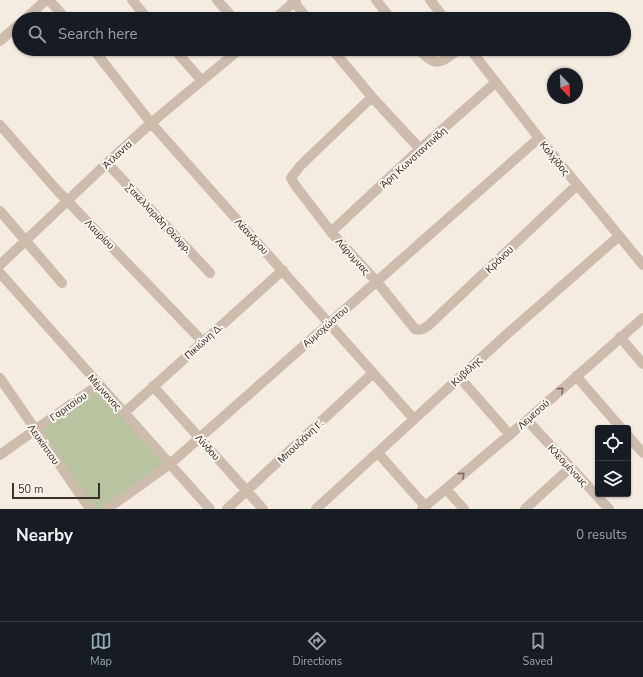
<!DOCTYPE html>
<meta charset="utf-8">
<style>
body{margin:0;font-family:"Nunito Sans",sans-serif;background:#242831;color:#f1f3f6}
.controls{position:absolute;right:12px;bottom:12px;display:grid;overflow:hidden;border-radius:4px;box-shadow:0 1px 3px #0004}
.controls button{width:36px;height:36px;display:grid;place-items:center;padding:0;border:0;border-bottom:1px solid #363941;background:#171b24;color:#f1f3f6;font:20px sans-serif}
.compass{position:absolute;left:547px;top:68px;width:36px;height:36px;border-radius:50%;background:#171b24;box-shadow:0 1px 3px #0004;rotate:157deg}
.scale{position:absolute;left:12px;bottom:10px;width:88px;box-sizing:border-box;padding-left:4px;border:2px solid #3b302b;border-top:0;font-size:11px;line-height:14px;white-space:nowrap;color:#3b302b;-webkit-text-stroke:3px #fbf5ee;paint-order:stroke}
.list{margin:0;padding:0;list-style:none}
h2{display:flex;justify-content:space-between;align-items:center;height:52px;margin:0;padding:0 16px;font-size:17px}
h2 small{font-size:13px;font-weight:400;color:#9ea1a6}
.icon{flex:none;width:22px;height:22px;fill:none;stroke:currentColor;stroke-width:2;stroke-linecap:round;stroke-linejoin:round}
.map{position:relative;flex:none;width:643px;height:509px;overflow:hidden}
.search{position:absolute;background:#171b24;box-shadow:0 1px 3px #0004;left:12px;right:12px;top:12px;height:44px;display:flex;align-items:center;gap:10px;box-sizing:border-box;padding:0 14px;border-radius:22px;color:#9ea1a6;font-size:15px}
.sheet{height:112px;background:#171b24}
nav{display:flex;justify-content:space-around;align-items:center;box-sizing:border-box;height:56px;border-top:1px solid #363941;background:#171b24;font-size:11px;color:#9ea1a6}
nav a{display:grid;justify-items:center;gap:2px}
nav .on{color:#92aeb2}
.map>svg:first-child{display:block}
.green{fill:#b8c4a0}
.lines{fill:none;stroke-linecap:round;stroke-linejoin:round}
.street{stroke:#cdbbac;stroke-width:10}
.oneway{stroke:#7d6f65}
.labels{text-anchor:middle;stroke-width:4;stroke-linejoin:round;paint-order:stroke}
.street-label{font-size:10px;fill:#3b302b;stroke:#fbf5ee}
</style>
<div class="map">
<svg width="643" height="509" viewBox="0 0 643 509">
<rect width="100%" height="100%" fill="#f4ebe1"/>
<path class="green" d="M98,385L170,464L107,509H90L34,429Z"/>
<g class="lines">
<path class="street" d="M49,0L66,19
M132,0L148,19
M217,0L234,19
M292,0L308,19
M376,0L391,19
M430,0L445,19
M25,19L46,0
M275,19L296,0
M0,41L19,24
M93,49L151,123L414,419
M174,49L202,81
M332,49L372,97L420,149
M418,49C437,68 439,64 459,49
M470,49L539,138L643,265
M372,97L300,166L291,178L295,185L331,232L377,282L415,329C421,331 425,328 429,325L577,185
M0,125L55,188L203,342
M107,163L210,273
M0,211L62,283
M331,232L420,149L496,82
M0,265L107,163L151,123L240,49
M0,273L210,509
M620,337L643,364
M576,376L621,428
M0,378L90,509
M460,378L510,435
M153,386L263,509
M124,413L283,270
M527,420L609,509
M628,436L643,453
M378,453L425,506
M0,455L98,385
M446,489L464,509
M107,509L170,464L539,138
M227,509L373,373
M316,509L506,335L619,236
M422,509L527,420L643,318
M525,509L571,467"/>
</g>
<defs><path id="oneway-chevron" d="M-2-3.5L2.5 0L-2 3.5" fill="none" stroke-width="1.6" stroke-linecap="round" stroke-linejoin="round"/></defs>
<g class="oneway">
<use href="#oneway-chevron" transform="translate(561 390) rotate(-42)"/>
<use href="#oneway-chevron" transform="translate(462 475) rotate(-40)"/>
</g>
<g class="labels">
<g class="street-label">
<text transform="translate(117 154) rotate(-43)" y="4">Άτλαντα</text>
<text transform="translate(413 157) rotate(-42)" y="4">Άρη Κωνσταντινίδη</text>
<text transform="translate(555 158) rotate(51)" y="4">Κολχίδος</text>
<text transform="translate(159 218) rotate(47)" y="4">Σακελλαρίδη Θεόφρ.</text>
<text transform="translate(100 234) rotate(46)" y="4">Λαυρίου</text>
<text transform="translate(252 236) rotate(48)" y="4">Λέανδρου</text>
<text transform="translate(353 256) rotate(48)" y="4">Λάρυμνας</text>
<text transform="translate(499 259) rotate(-44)" y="4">Κρόνου</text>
<text transform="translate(325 326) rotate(-41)" y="4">Αμμοχώστου</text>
<text transform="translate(203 341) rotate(-42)" y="4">Πικιώνη Δ.</text>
<text transform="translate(466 371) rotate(-43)" y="4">Κυβέλης</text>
<text transform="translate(105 392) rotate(48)" y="4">Μέμνονος</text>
<text transform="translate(68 406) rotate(-35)" y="4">Γαριτσίου</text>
<text transform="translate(533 414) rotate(-42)" y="4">Λεμεσού</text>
<text transform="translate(300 441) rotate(-43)" y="4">Μπουζιάνη Γ.</text>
<text transform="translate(44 444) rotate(55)" y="4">Λευκίππου</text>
<text transform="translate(208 447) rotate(48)" y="4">Λίνδου</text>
<text transform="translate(568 465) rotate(47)" y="4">Κλεομένους</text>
</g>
</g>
</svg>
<div class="controls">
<button><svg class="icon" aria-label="locate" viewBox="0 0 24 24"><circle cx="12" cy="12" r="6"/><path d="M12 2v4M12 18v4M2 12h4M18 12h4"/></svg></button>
<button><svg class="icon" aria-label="layers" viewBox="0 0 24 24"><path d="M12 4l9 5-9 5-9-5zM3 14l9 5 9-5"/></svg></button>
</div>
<svg class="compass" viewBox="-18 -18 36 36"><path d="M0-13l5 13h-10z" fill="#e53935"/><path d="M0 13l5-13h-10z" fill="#9ea1a6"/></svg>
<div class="scale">50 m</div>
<div class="search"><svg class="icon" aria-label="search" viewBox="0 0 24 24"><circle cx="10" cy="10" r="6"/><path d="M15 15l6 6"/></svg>Search here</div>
</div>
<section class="sheet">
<h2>Nearby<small>0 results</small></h2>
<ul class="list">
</ul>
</section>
<nav>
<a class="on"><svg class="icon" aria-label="map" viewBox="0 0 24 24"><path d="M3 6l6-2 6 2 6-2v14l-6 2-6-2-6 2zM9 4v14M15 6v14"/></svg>Map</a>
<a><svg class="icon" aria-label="directions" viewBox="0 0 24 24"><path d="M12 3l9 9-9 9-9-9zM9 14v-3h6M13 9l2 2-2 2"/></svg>Directions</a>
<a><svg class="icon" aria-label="saved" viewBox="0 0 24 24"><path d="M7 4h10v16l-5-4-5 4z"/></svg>Saved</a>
</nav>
